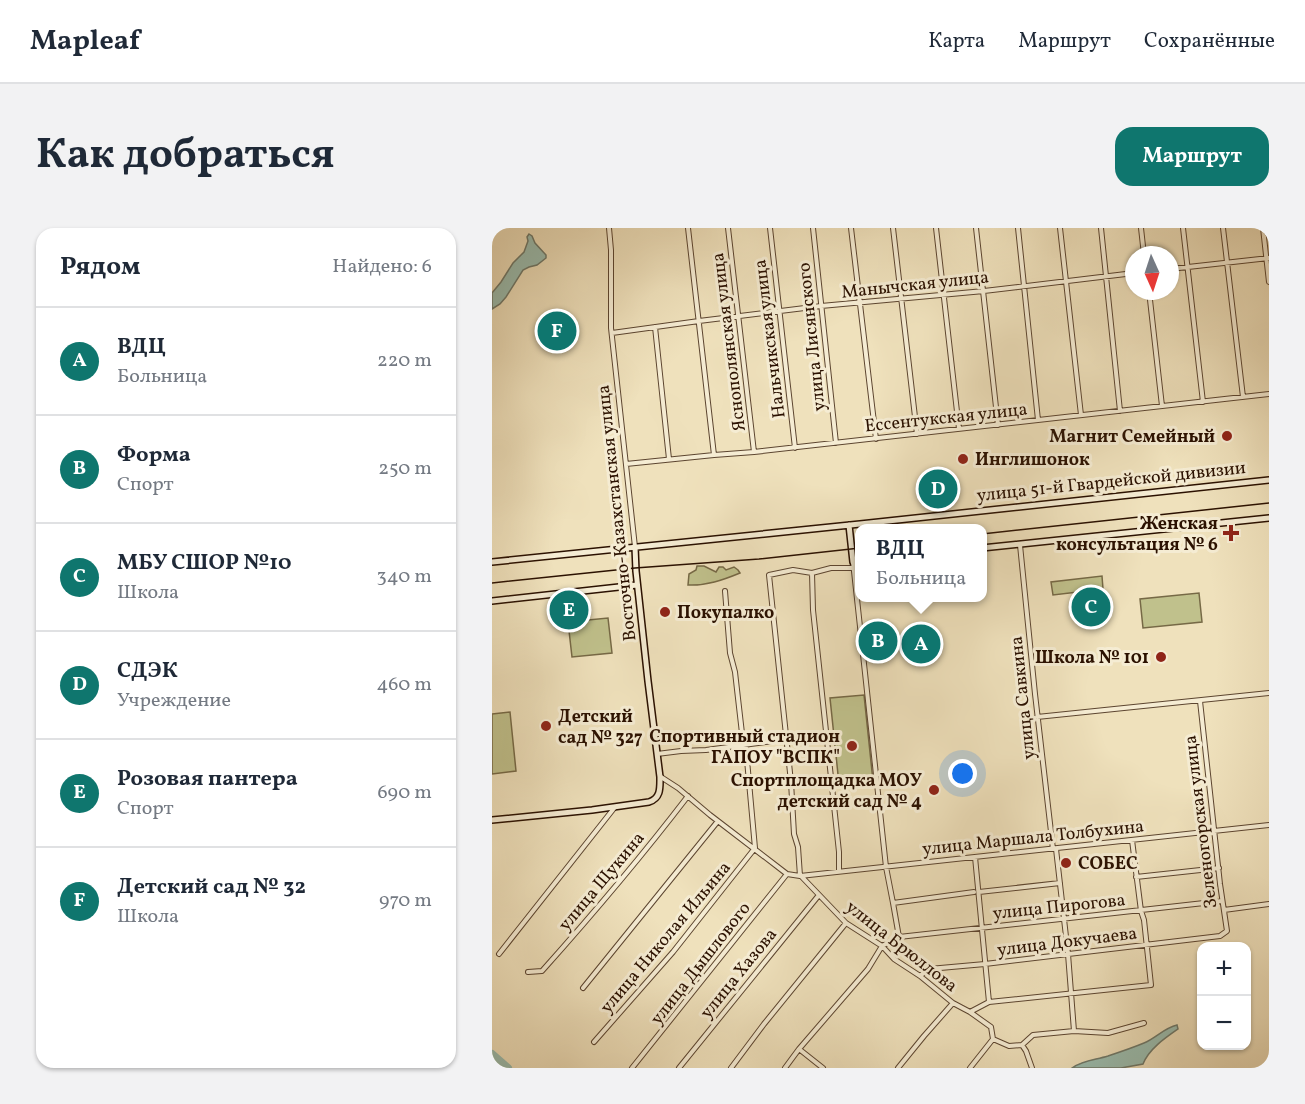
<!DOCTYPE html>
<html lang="ru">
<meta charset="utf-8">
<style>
body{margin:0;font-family:Vollkorn,serif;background:#f2f2f3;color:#1f2937}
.controls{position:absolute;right:18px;bottom:18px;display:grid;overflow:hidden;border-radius:12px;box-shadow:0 2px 4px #0004}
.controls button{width:54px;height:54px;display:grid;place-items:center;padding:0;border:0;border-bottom:2px solid #e0e1e3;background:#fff;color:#1f2937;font:30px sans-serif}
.compass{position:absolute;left:633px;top:18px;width:54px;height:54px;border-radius:50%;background:#fff;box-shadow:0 2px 4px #0004;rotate:177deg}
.you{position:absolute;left:471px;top:546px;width:21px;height:21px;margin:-15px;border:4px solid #fff;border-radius:50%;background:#1a73e8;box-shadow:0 0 0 9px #1a73e833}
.badge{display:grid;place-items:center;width:39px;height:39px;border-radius:50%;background:#0f766e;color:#fff;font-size:20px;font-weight:700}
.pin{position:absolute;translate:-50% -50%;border:3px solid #fff;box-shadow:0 2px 6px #0006}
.popup{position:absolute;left:363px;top:296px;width:132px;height:78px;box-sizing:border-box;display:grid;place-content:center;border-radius:12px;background:#fff;filter:drop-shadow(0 2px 4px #0005);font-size:20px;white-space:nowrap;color:#747a83}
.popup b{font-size:22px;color:#1f2937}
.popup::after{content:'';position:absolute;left:50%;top:100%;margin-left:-12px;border:12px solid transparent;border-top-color:#fff}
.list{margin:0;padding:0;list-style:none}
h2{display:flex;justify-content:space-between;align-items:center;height:78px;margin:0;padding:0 24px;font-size:26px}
h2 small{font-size:20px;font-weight:400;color:#747a83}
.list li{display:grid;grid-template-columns:39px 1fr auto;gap:18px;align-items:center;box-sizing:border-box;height:108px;padding:0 24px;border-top:2px solid #e0e1e3}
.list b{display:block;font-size:22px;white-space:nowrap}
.list p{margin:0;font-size:20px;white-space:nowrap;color:#747a83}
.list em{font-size:20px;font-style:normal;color:#747a83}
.map{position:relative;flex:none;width:777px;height:840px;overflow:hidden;border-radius:18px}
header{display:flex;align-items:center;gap:36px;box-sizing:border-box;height:84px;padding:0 30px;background:#fff;border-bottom:2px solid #e0e1e3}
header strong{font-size:28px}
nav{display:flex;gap:33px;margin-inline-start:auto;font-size:21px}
.intro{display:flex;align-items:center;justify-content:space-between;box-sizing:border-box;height:144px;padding:0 36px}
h1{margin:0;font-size:42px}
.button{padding:15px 27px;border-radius:18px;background:#0f766e;color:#fff;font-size:21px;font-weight:700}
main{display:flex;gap:36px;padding:0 36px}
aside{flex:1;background:#fff;border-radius:18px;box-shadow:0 2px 4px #0004}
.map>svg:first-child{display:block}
.green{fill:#c0c18c;stroke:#766946;stroke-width:1.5}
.water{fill:#9abeb1;stroke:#6e796b;stroke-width:1.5}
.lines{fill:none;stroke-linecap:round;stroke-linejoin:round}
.river{stroke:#9abeb1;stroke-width:8}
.minor-casing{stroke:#5c4530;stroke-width:6}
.secondary-casing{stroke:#2b1101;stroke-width:8}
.minor{stroke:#f5ecd3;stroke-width:4}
.secondary{stroke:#f5ecd3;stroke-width:5}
.tram{stroke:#2b1101;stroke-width:1.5}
.poi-dot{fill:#8f2418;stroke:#f5ecd3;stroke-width:2}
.labels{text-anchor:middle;stroke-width:6;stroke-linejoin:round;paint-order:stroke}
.street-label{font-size:18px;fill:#2b1101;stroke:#f5ecd3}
.poi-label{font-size:18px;font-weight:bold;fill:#2b1101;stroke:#f5ecd3;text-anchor:end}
</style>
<header>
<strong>Mapleaf</strong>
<nav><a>Карта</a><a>Маршрут</a><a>Сохранённые</a></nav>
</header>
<div class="intro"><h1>Как добраться</h1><a class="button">Маршрут</a></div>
<main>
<aside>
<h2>Рядом<small>Найдено: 6</small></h2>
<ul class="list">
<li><span class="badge">A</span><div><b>ВДЦ</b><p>Больница</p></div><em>220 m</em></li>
<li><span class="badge">B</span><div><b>Форма</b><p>Спорт</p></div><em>250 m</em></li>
<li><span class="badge">C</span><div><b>МБУ СШОР №10</b><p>Школа</p></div><em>340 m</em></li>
<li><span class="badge">D</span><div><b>СДЭК</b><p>Учреждение</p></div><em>460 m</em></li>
<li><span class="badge">E</span><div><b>Розовая пантера</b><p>Спорт</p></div><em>690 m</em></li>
<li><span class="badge">F</span><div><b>Детский сад № 32</b><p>Школа</p></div><em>970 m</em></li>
</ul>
</aside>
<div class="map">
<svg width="777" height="840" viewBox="0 0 777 840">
<rect width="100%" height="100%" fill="#efe1bc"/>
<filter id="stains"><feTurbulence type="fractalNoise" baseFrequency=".00333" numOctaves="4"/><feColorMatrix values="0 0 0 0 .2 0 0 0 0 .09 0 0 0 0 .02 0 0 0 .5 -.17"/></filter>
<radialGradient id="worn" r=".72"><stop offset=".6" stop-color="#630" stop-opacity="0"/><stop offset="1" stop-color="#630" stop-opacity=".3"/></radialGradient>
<path class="green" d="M205,338H212L224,344L227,339H231L234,342L242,339L246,342L248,345C231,352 214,358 196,357L197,346L204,342Z
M610,348L611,361L561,367L559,354Z
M707,365L710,394L651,400L648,371Z
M116,390L120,425L80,429L76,394Z
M372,467L381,553L347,556L338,470Z
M18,484L24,543L0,546V486Z"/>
<path class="water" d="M37,6L40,8L43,15L54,27V30L45,37L37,39L31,42L14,69L8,76L0,81V65L9,54L21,35L32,24L36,13L35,9Z
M685,797L686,801C673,810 657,821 651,836L629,840H580C591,832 603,832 616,828C628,824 640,820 652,815C664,810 672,800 685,797Z"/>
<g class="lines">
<path class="river" d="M0,826L16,840"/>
<g class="minor-casing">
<path id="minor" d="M117,0L119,22V100L143,319
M196,0L222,227
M236,0L262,224
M278,0L303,220
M321,0L344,215
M359,0L384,211
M401,0L425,206
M444,0L467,201
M484,0L506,197
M526,0L546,192
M568,0L589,187
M609,0L628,183
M649,0L652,27
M691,0L711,174
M731,0L751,169
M771,0L777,54
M678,41L777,30
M657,63L670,178
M163,99L177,231
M120,105L207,93L329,78L492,63L642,45
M134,236L222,227L262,224L777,166
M528,317L543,466L561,621
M361,334L394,639L401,675
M320,345L321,382L347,624V643
M545,489L777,465
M165,526L189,523L214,522L334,506
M169,549L186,560L218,587L295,646L308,648L777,597
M564,621L576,726L582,803
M483,629L497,774
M308,648L306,619L302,606L299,554L277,347L301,342L320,345L339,340H362
M309,648L354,695L390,718L402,731L428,748L461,775L478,784L499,799L501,811L517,818L530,817L534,823L540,840
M644,649L727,640
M487,664L568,655
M732,682L777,676
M407,709L730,673
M7,726L123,579
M36,744L50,743C101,686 150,628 196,568
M428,748L437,741L493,736L728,708L735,703L728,656L708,473
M91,760L226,593
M478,784L497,774L659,757L652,692L649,683L640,612
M102,814L181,724L263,620L254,521L251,514L243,444L238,425L233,363
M530,817L541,807L582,803L616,805L652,795
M307,821L331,840
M140,840L295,646
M187,840L327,667
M239,840L272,796L354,695
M293,840L307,821L376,741L390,718L407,709L401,675L482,664
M406,840L432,808L461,775
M478,840L501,811"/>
</g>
<g class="secondary-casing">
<path id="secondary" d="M357,297L361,334L368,333
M490,320L777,290
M0,334L368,296L777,252
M0,373L145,357
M0,592L100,582L157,574C169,570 168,560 168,549L156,453L144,343L143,319"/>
</g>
<use href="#minor" class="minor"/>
<use href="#secondary" class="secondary"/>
<path class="tram" d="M490,306L777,275
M0,355L143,340L267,331L368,320"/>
</g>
<g class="poi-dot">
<circle cx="735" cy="208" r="6"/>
<circle cx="471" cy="231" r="6"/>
<path d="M736 296h6v6h6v6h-6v6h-6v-6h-6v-6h6z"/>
<circle cx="173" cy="384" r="6"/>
<circle cx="669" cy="429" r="6"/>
<circle cx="54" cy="498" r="6"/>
<circle cx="360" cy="518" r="6"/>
<circle cx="442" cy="562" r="6"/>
<circle cx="574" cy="635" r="6"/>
</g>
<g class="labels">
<g class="street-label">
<text transform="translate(423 56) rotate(-6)" y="6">Манычская улица</text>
<text transform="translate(319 109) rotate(-96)" y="6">улица Лисянского</text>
<text transform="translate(277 111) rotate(-97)" y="6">Нальчикская улица</text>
<text transform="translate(236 114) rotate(-97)" y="6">Яснополянская улица</text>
<text transform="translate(454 189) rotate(-6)" y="6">Ессентукская улица</text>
<text transform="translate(619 253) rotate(-6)" y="6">улица 51-й Гвардейской дивизии</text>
<text transform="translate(124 285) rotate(-96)" y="6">Восточно-Казахстанская улица</text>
<text transform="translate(530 470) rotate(-96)" y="6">улица Савкина</text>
<text transform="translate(708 594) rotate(-97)" y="6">Зеленогорская улица</text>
<text transform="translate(541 609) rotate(-6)" y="6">улица Маршала Толбухина</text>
<text transform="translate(109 653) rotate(-50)" y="6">улица Щукина</text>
<text transform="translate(567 678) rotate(-6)" y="6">улица Пирогова</text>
<text transform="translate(173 709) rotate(-50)" y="6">улица Николая Ильина</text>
<text transform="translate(575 713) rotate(-7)" y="6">улица Докучаева</text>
<text transform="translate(410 718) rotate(38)" y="6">улица Брюллова</text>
<text transform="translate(208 735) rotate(-52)" y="6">улица Дышлового</text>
<text transform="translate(246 745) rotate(-51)" y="6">улица Хазова</text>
</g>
<g class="poi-label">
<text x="723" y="214">Магнит Семейный</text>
<text x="483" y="237" text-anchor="start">Инглишонок</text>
<text x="726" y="301">Женская<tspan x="726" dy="21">консультация № 6</tspan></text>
<text x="185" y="390" text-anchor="start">Покупалко</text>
<text x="657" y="435">Школа № 101</text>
<text x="66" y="494" text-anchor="start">Детский<tspan x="66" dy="21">сад № 327</tspan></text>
<text x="348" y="514">Спортивный стадион<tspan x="348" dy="21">ГАПОУ "ВСПК"</tspan></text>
<text x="430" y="558">Спортплощадка МОУ<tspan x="430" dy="21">детский сад № 4</tspan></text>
<text x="586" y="641" text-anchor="start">СОБЕС</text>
</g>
</g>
<rect width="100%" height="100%" filter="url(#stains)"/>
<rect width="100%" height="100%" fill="url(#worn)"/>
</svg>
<div class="controls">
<button>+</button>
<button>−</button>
</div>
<svg class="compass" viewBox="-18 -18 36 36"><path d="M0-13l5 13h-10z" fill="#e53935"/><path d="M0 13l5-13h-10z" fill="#747a83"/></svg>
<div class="you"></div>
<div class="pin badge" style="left:429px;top:416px">A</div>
<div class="popup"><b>ВДЦ</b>Больница</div>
<div class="pin badge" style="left:386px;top:413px">B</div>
<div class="pin badge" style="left:599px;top:379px">C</div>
<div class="pin badge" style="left:446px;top:261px">D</div>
<div class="pin badge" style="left:77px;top:382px">E</div>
<div class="pin badge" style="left:65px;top:103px">F</div>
</div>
</main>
